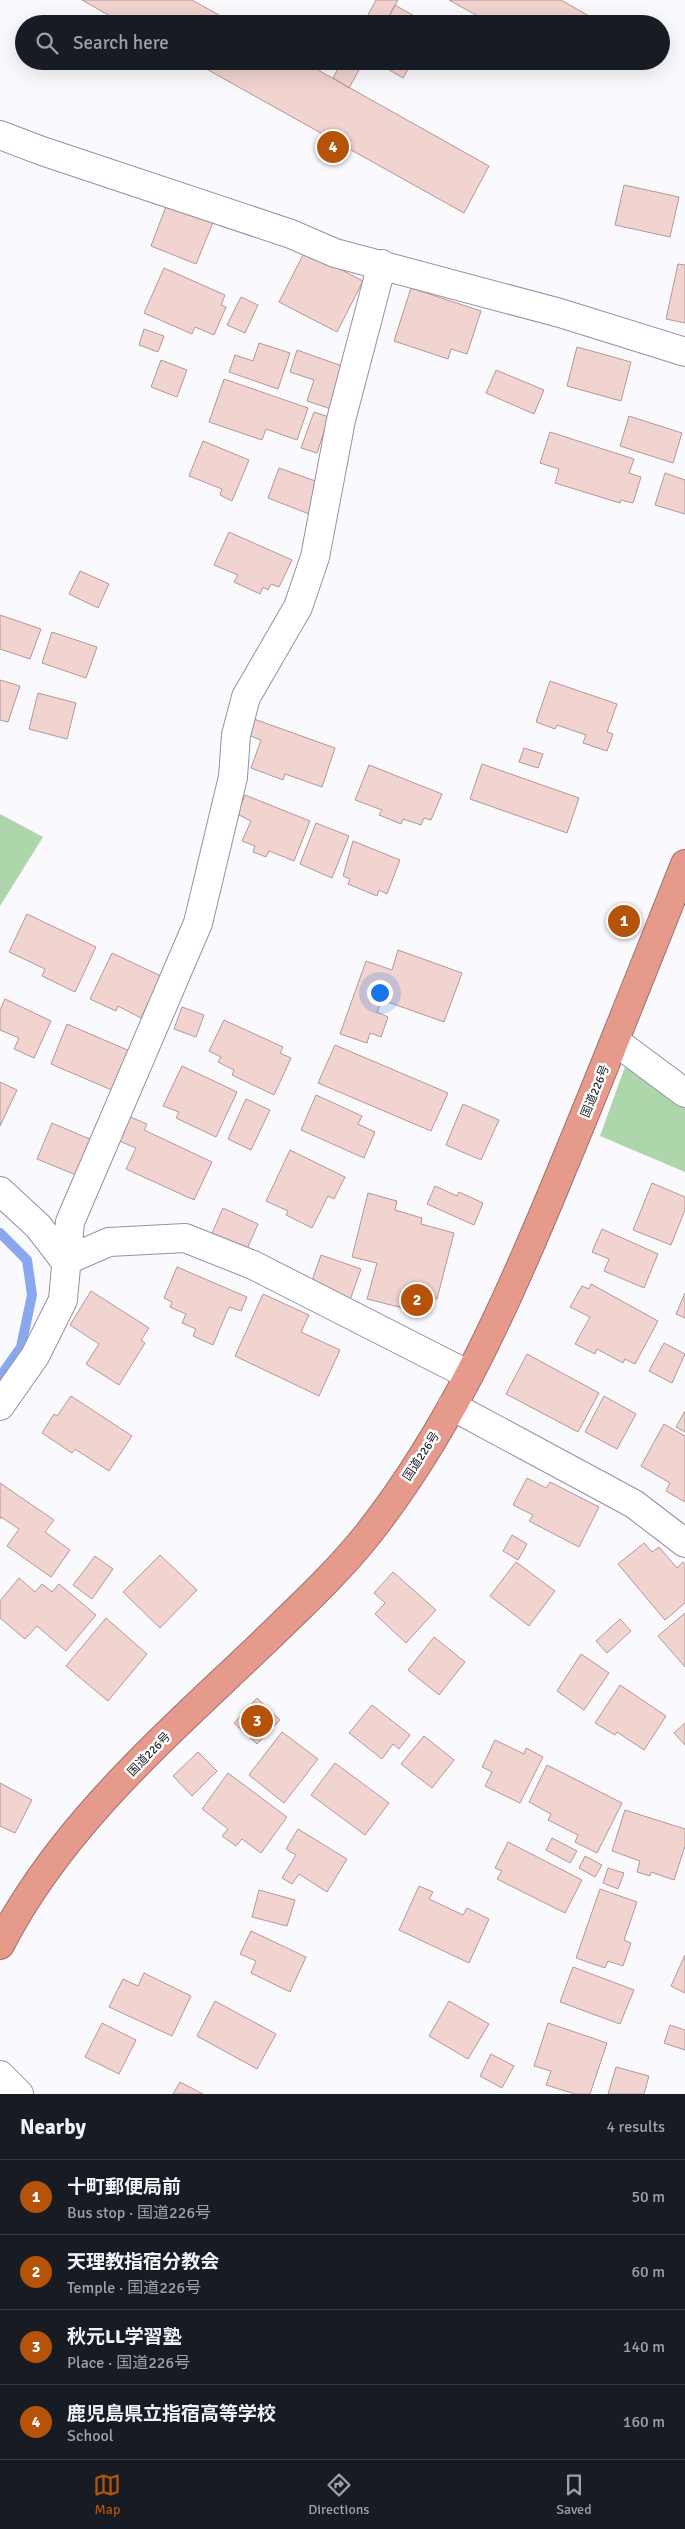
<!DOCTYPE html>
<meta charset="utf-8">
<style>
body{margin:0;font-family:Signika,"Noto Sans JP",sans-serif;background:#242831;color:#f1f3f6}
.you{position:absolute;left:379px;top:992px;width:18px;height:18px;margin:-12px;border:4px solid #fff;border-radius:50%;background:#1a73e8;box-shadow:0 0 0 8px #1a73e833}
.badge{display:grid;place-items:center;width:32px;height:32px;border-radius:50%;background:#b45309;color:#fff;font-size:16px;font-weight:700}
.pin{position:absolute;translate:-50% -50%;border:2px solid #fff;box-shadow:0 1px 5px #0006}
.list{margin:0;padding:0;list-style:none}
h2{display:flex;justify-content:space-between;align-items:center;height:65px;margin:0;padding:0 20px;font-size:21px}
h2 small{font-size:16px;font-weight:400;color:#9ea1a6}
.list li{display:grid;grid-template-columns:32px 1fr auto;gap:15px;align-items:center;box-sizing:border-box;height:75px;padding:0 20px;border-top:1px solid #363941}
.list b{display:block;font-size:19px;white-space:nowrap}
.list p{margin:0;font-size:16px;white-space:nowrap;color:#9ea1a6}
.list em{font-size:16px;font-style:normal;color:#9ea1a6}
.icon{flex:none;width:28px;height:28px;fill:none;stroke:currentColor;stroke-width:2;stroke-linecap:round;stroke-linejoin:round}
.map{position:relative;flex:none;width:685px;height:2094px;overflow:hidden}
.search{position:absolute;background:#171b24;box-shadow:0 5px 20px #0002;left:15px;right:15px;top:15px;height:55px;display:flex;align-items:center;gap:12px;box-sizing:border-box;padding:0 18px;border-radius:28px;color:#9ea1a6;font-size:19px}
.sheet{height:365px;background:#171b24}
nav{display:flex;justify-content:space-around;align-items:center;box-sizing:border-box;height:70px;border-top:1px solid #363941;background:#171b24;font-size:14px;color:#9ea1a6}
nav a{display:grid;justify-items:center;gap:2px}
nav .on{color:#b45309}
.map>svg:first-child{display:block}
.green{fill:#add6ab}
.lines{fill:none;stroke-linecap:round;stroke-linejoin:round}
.stream{stroke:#89a8ed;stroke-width:10}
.building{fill:#f1d3d0;stroke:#b49895}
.street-casing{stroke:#9790a6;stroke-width:30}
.highway-casing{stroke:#a2706a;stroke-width:30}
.street{stroke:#fff;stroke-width:28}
.highway{stroke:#e59a8c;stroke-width:28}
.labels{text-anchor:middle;stroke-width:5;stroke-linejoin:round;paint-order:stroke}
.street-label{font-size:12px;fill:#27232c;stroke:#fff}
</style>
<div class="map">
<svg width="685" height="2094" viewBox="0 0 685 2094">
<rect width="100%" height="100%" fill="#faf9fe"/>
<path class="green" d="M0,814L43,837L0,906Z
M626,1064L685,1106V1172L600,1136Z"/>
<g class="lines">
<path class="stream" d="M0,1233L27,1260L32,1295L21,1347L0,1377"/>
</g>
<path class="building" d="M82,0H192L235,24H124Z
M376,0H398L385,24H363Z
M449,0H561L591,17L588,24H492Z
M395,5L428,24H385Z
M192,61H302L489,166L464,213Z
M342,61H364L349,88L333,78Z
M374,61H413L403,78Z
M624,185L679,197L670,237L615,225Z
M168,201L214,220L196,264L151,246Z
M305,251L363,281L337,332L279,302Z
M678,264L685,265V323L666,319Z
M164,268L225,295L221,305L226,307L214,335L195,327L192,334L144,313Z
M411,288L481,311L467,354L451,349L448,359L394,341Z
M241,297L258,305L245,333L227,325Z
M144,329L164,336L158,352L139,345Z
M259,343L290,353L278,389L229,372L235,355L253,361Z
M577,347L631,362L621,401L567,386Z
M297,350L345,367L331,409L307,401L314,380L290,372Z
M161,360L187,370L177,397L151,387Z
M496,370L544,390L534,414L486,393Z
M224,379L308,408L297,440L266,429L262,440L209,422Z
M314,412L329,417L317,453L301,448Z
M629,416L682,433L673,463L620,446Z
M550,432L634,459L629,473L641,477L633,503L621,500L620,503L555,483L559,469L540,463Z
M203,441L249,460L232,501L220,495L222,489L189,476Z
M279,468L321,483L309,514L268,498Z
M665,473L685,480V514L655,505Z
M229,532L292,560L279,587L271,584L268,590L263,587L260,594L234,582L238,575L214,565Z
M80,571L109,584L98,608L69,594Z
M0,615L41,629L30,659L0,649Z
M52,632L97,647L86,678L42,663Z
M0,680L20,686L8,722L0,720Z
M550,681L617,704L607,732L613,734L607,751L583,743L586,735L557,725L555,729L536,722Z
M38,693L76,703L67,739L29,729Z
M254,719L335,748L322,787L285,774L283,780L251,768L261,740L248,735Z
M524,748L543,754L538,768L519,762Z
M482,764L579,798L567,833L470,799Z
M369,765L442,794L431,820L424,818L421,825L403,819L401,824L379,815L382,810L355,800Z
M245,795L310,821L294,861L269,851L266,857L253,852L255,846L242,841L251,821L237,814Z
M316,823L349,836L332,878L300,864Z
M353,841L400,860L387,894L379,890L377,896L348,884L350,879L343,876Z
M27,914L96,947L75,992L42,976L45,969L9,952Z
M398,950L462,973L444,1022L382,1000L377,1012L388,1017L381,1037L370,1033L367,1043L340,1034L366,961L392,970Z
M112,953L161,976L141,1018L118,1006L116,1011L90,999Z
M5,999L51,1021L34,1058L14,1049L19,1038L0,1030V1010Z
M182,1007L204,1015L196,1037L174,1029Z
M224,1020L283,1047L280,1053L291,1058L274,1095L232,1075L234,1070L218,1062L221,1057L209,1051Z
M67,1024L132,1052L114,1091L51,1064Z
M335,1045L448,1093L431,1131L318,1083Z
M182,1066L237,1092L216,1137L176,1118L179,1112L163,1106Z
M0,1082L17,1090L0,1126Z
M316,1095L362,1116L358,1124L375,1132L364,1158L301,1130Z
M246,1099L270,1110L251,1150L228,1139Z
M463,1104L499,1120L481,1160L446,1145Z
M128,1116L147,1124L144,1130L212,1162L194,1200L126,1169L136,1148L117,1140Z
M52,1123L92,1140L76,1175L37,1159Z
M290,1150L345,1177L334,1199L328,1196L312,1228L286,1215L288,1211L266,1201Z
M652,1183L685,1197V1210L671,1245L633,1230Z
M435,1186L457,1196L459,1192L483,1203L474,1225L427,1204Z
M368,1193L397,1201L395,1210L422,1218L421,1224L454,1233L437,1299L407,1291L403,1308L367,1299L377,1263L352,1257Z
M223,1208L258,1224L247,1249L212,1233Z
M602,1229L658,1254L644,1288L604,1271L609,1259L592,1252Z
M321,1255L361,1269L350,1300L310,1286Z
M177,1267L247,1297L241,1311L229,1307L213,1345L193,1336L196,1329L182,1323L186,1314L170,1307L172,1302L164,1298Z
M591,1284L658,1321L635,1364L625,1359L623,1363L597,1349L595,1354L575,1344L590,1317L570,1307L582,1286L589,1289Z
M91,1291L149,1328L141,1340L145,1343L119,1385L86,1364L99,1344L70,1325Z
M685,1293V1318L676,1314Z
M263,1294L309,1315L301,1332L340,1350L319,1396L235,1356Z
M664,1343L685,1354L672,1383L649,1371Z
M527,1354L599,1393L578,1432L506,1394Z
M71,1396L132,1436L109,1471L75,1449L72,1453L42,1433L54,1414L57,1416Z
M604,1396L636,1414L617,1449L585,1432Z
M685,1411V1432L676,1427Z
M664,1424L685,1436V1502L666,1491L670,1483L641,1466Z
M527,1478L546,1488L550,1482L599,1507L579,1547L529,1521L533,1515L513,1505Z
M0,1483L54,1520L45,1532L70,1550L51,1577L7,1546L19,1529L1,1517L0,1519Z
M512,1535L527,1544L518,1560L503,1551Z
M644,1543L652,1552L659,1547L677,1568L683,1562L685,1565V1603L665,1620L618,1564Z
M160,1555L197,1590L160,1628L123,1592Z
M95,1556L113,1569L92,1599L73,1585Z
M516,1562L555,1591L529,1626L490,1596Z
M393,1572L436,1610L406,1643L375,1614L385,1603L374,1593Z
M19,1578L35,1592L42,1584L52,1592L59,1584L96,1615L66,1651L37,1626L25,1639L0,1618V1601Z
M685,1613V1667L658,1636Z
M106,1618L147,1654L108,1701L66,1666Z
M620,1619L631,1631L607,1653L596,1641Z
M434,1637L465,1662L439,1695L408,1670Z
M581,1654L609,1673L584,1710L557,1691Z
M620,1685L666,1716L644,1750L617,1732L615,1735L595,1723Z
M257,1698L280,1720L257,1744L234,1723Z
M372,1705L410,1735L399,1749L393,1744L382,1759L349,1733Z
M685,1723V1745L674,1733Z
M282,1732L318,1759L284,1803L249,1775Z
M424,1736L454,1760L432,1788L401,1764Z
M495,1740L524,1754L526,1748L543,1757L520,1803L485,1786L492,1772L482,1767Z
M198,1752L217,1771L192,1796L173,1776Z
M335,1763L389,1803L365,1835L311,1795Z
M547,1765L622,1803L597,1853L575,1842L578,1835L548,1820L551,1814L529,1802Z
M228,1773L287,1817L261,1853L242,1839L236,1846L222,1836L228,1829L202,1809Z
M0,1783L32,1800L15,1833L0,1826Z
M625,1810L685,1829V1846L674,1880L651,1872L650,1876L637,1872L640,1861L612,1851Z
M298,1829L347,1859L327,1892L299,1874L292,1884L282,1878L296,1855L286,1849Z
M552,1838L577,1851L570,1863L546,1850Z
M508,1842L582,1880L565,1913L497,1879L502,1871L495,1868Z
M585,1856L602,1865L595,1877L579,1868Z
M608,1868L624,1873L618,1889L603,1883Z
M419,1886L433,1892L429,1899L463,1915L467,1908L489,1919L469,1963L399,1930Z
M600,1889L637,1902L624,1940L631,1943L623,1966L608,1961L605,1968L576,1958Z
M259,1890L295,1900L287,1926L252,1917Z
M251,1931L306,1957L290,1992L251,1973L256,1961L240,1954Z
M685,1955V1993L671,1986Z
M573,1967L634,1990L620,2024L560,2002Z
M144,1973L191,1996L172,2036L109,2007L123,1979L138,1986Z
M215,2001L276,2034L257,2069L197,2036Z
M449,2001L489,2024L468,2059L429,2036Z
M102,2023L136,2040L119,2074L85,2057Z
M548,2023L607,2043L590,2094H575L546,2085L551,2071L534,2066Z
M670,2025L685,2030V2050L664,2043Z
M491,2054L514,2066L502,2088L480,2076Z
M616,2067L649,2076L644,2094H608Z
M180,2082L203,2094H173Z"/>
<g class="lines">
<g class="street-casing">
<path id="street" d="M0,135L42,151L291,234L335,253L560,313L685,352
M615,1041L685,1093
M0,1191L38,1226L65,1261
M65,1261L109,1242L185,1238L253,1265L469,1375
M0,1406L35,1356L63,1300L70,1222L198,923L233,777L236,735L246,697L298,607L315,557L341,420L382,264
M452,1406L634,1504L685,1543
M0,2075L19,2094"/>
</g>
<g class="highway-casing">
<path id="highway" d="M0,1945C61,1825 168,1734 264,1642C300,1607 337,1573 368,1534C454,1425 511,1294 563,1167C605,1066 645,965 685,864"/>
</g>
<use href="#street" class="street"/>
<use href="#highway" class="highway"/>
</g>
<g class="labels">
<g class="street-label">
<text transform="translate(595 1091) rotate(-68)" y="4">国道226号</text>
<text transform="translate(421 1456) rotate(-57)" y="4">国道226号</text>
<text transform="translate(149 1754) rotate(-46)" y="4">国道226号</text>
</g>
</g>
</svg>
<div class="you"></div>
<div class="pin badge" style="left:624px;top:921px">1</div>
<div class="pin badge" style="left:417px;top:1300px">2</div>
<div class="pin badge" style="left:257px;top:1721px">3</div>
<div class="pin badge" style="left:333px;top:147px">4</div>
<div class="search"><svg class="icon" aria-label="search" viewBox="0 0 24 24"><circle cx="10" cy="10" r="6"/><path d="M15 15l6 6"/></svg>Search here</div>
</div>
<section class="sheet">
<h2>Nearby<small>4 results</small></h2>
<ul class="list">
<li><span class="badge">1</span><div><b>十町郵便局前</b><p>Bus stop · 国道226号</p></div><em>50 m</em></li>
<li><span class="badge">2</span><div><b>天理教指宿分教会</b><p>Temple · 国道226号</p></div><em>60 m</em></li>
<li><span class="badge">3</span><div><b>秋元LL学習塾</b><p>Place · 国道226号</p></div><em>140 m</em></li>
<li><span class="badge">4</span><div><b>鹿児島県立指宿高等学校</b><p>School</p></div><em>160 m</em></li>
</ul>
</section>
<nav>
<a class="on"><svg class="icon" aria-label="map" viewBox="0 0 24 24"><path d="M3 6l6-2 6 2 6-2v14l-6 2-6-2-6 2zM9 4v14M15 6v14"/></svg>Map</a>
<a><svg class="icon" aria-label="directions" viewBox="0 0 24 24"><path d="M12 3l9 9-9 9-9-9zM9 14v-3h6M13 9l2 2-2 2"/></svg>Directions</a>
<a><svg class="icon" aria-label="saved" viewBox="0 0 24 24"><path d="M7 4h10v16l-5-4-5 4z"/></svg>Saved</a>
</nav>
